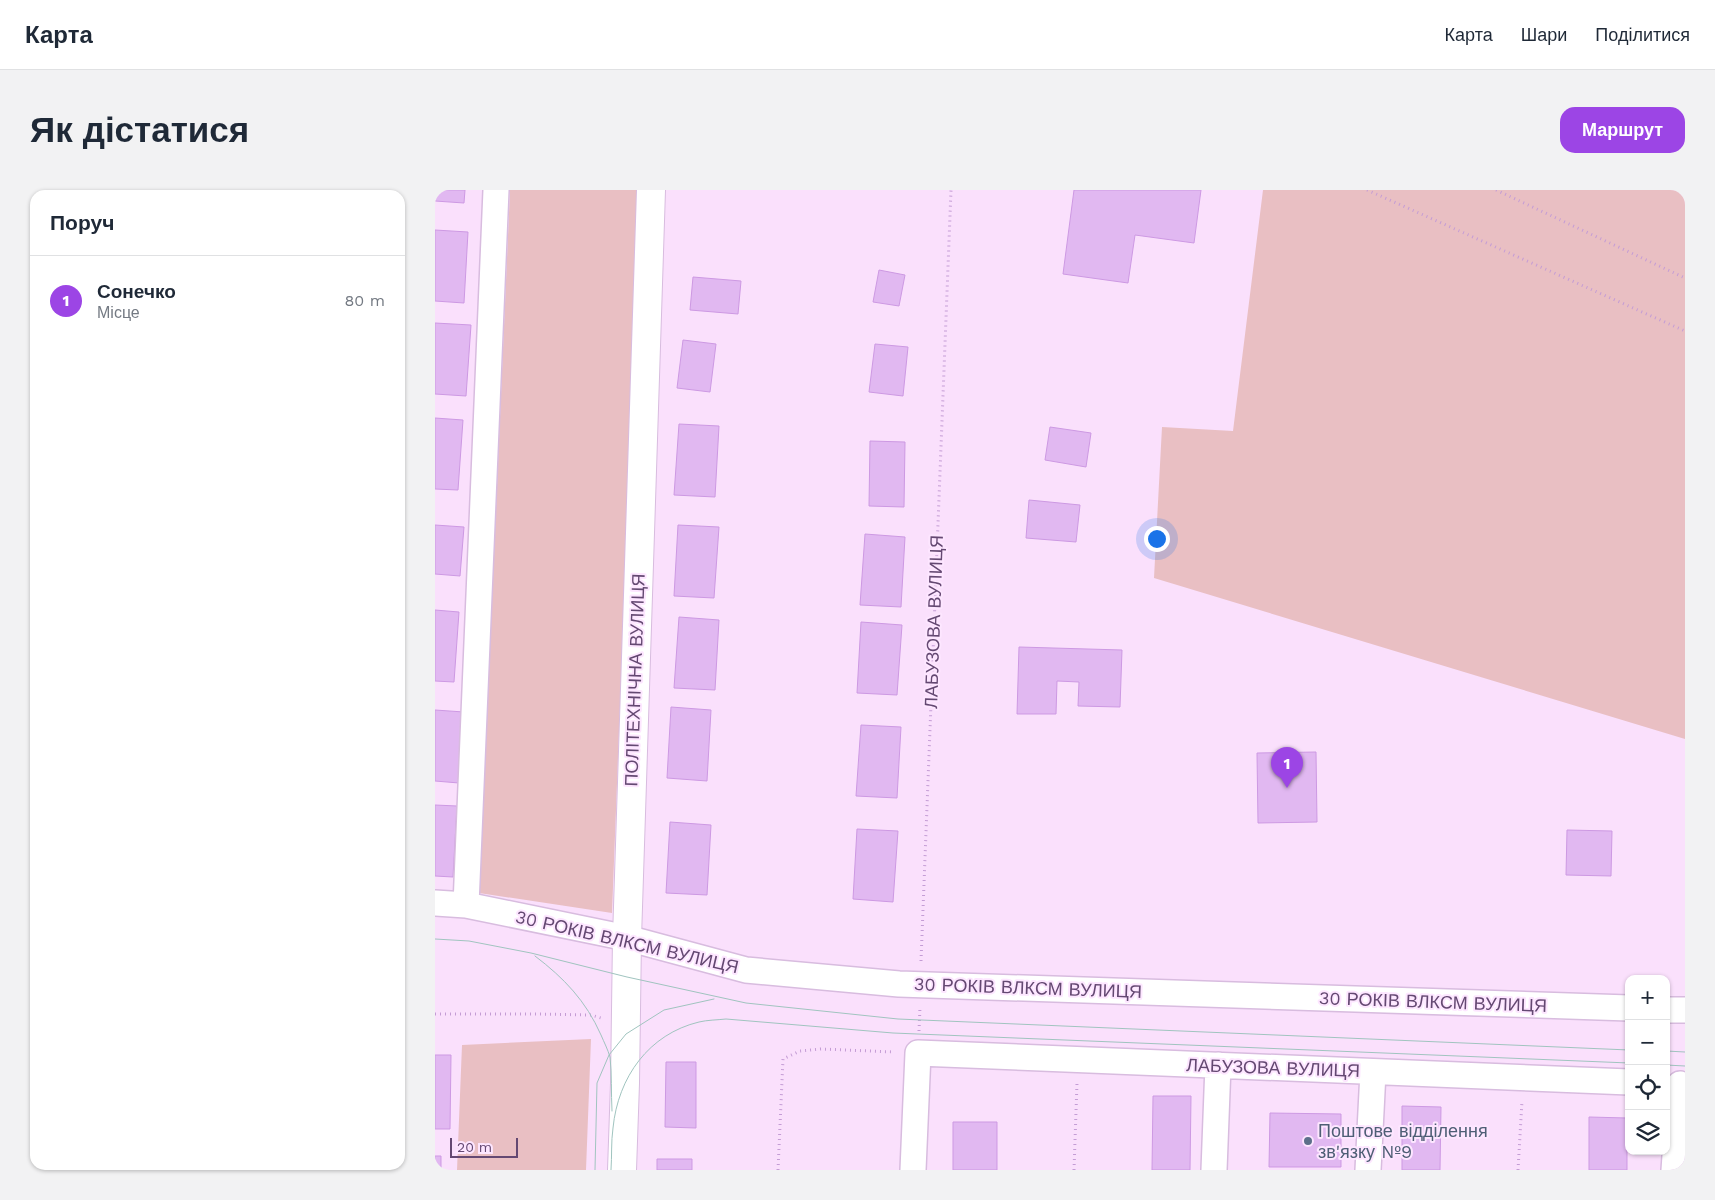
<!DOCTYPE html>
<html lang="uk">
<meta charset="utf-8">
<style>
body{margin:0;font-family:"Work Sans",sans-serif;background:#f2f2f3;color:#1f2937}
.controls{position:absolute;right:15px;bottom:15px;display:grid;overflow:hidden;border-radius:10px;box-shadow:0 1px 4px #0004}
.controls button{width:45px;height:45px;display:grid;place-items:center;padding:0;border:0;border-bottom:1px solid #e0e1e3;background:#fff;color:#1f2937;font:25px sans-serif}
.scale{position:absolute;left:15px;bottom:12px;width:68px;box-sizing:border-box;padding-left:5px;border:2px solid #644872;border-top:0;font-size:14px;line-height:18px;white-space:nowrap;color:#644872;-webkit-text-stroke:4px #fde6ff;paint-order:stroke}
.you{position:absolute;left:721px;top:348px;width:18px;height:18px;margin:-12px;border:4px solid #fff;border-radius:50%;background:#1a73e8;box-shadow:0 0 0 8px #1a73e833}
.badge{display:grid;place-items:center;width:32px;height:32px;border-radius:50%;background:#9c45e5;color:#fff;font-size:16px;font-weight:700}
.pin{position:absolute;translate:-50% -41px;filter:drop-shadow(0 1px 2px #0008)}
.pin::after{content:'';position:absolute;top:26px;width:18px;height:15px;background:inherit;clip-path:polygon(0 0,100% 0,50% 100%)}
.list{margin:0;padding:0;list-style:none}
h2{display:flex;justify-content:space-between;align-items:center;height:65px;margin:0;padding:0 20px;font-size:21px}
h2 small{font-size:16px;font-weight:400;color:#747a83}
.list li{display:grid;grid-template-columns:32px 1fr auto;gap:15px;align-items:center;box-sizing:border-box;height:90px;padding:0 20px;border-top:1px solid #e0e1e3}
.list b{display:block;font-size:19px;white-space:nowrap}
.list p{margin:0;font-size:16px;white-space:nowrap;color:#747a83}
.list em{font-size:16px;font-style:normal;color:#747a83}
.icon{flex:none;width:28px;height:28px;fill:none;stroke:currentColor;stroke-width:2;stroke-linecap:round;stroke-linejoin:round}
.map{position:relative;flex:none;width:1250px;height:980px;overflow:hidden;border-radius:15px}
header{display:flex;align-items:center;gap:30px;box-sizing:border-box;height:70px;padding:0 25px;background:#fff;border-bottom:1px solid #e0e1e3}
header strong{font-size:24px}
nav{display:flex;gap:28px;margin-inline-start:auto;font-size:18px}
.intro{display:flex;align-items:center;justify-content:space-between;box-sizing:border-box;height:120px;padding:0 30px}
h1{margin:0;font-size:35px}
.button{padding:12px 22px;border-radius:15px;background:#9c45e5;color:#fff;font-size:18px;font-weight:700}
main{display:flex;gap:30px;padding:0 30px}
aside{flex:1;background:#fff;border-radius:15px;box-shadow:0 1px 4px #0004}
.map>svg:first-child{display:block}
.green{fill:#e9bfc3}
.building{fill:#e1b8f1;stroke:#cd99e3}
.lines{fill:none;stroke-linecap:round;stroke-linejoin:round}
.minor-casing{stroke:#d8bcdf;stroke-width:28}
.tertiary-casing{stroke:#d8bcdf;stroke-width:30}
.path{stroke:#c49cd5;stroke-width:3;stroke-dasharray:1 4;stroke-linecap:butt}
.minor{stroke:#fff;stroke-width:25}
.tertiary{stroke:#fff;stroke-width:28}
.tram{stroke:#a0c4bf;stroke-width:1}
.service-dot{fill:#5c6f8a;stroke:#fde6ff;stroke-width:2}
.labels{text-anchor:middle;stroke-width:4;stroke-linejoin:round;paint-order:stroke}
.street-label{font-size:18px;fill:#644872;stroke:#fde6ff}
.service-label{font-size:18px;fill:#4e5e75;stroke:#fde6ff;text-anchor:start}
</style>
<header>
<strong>Карта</strong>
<nav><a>Карта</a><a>Шари</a><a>Поділитися</a></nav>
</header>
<div class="intro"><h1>Як дістатися</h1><a class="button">Маршрут</a></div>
<main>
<aside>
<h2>Поруч<small></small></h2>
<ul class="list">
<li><span class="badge">1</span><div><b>Сонечко</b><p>Місце</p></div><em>80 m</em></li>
</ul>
</aside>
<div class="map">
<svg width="1250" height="980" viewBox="0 0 1250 980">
<rect width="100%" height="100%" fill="#fae0fc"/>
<path class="green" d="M75,0H205L177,723L44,703Z
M828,0H1250V549L719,388L727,237L798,241Z
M156,849L151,980H22L27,855Z"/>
<path class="building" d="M0,0H30L29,13L0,11Z
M639,0H766L759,53L700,45L693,93L628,84Z
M0,40L33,42L29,113L0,111Z
M444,80L470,85L464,116L438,112Z
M258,87L306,91L303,124L255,120Z
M0,133L36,135L31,206L0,204Z
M248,150L281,154L275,202L242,198Z
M440,154L473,157L468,206L434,202Z
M0,228L28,230L23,300L0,299Z
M244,234L284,236L280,307L239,305Z
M615,237L656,243L651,277L610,270Z
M435,251L470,252L469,317L434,316Z
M594,310L645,315L641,352L591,348Z
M0,335L29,337L25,386L0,384Z
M243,335L284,337L279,408L239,406Z
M430,344L470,347L466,417L425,415Z
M0,420L24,422L19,492L0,491Z
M244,427L284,430L280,500L239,498Z
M426,432L467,435L462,505L422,503Z
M584,457L687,460L685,517L643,516L644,492L622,491L621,524H582Z
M236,517L276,520L272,591L232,588Z
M0,520L29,522L24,593L0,591Z
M426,535L466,537L462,608L421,606Z
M881,562L882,632L823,633L822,563Z
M0,615L22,616L18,687L0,686Z
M235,632L276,635L272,705L231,703Z
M422,639L463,641L458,712L418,709Z
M1132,640L1177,641L1176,686L1131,685Z
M0,865H16L15,939H0Z
M231,872H261V938L230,937Z
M718,906H756L755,980H717Z
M967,916L1006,917L1005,980H967Z
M835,923L906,924V977H834Z
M1154,927L1192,928V980H1154Z
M518,932H562V980H518Z
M0,966H6V980H0Z
M222,969H257V980H222Z"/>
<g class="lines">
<g class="minor-casing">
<path id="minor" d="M0,713L31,715L192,748L311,780L464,794L1194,818
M31,715L61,0
M1231,820H1250
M478,980L483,863L1194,892
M779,980L783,875
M933,980L938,882
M1239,980L1245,894"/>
</g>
<g class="tertiary-casing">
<path id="tertiary" d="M187,980L190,893L192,748L216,0"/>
</g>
<path class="path" d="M932,0L1250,141
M1061,0L1250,88
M486,771L516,0
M0,824H101L156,825L166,828
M484,841L485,817
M343,980L348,869L365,861L386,859L459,862
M639,980L642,893
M1083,980L1087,911"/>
<use href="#minor" class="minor"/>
<use href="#tertiary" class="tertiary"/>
<path class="tram" d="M0,749L34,751L96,763L192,787L311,813L463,829L1194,860
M100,766C129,788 151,811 166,845C169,852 173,860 175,867C177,884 176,903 177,921
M1231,861L1250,862
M1231,875L1250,876
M160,980L162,893L174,865L191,844L229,820L279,809
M176,980C177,966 176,952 178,938C183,887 214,844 264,832C272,830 282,830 291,829L458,843L1194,873"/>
</g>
<circle class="service-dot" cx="873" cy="951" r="5"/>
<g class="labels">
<g class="street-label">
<text transform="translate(499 432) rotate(-88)" y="6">ЛАБУЗОВА ВУЛИЦЯ</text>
<text transform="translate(200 490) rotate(-88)" y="6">ПОЛІТЕХНІЧНА ВУЛИЦЯ</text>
<text transform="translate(192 752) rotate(13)" y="6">30 РОКІВ ВЛКСМ ВУЛИЦЯ</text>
<text transform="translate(593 798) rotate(2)" y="6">30 РОКІВ ВЛКСМ ВУЛИЦЯ</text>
<text transform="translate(998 812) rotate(2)" y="6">30 РОКІВ ВЛКСМ ВУЛИЦЯ</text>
<text transform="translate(838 878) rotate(2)" y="6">ЛАБУЗОВА ВУЛИЦЯ</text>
</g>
<g class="service-label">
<text x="883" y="947">Поштове відділення<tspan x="883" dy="21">зв'язку №9</tspan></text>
</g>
</g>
</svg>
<div class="controls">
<button>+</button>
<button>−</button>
<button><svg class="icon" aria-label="locate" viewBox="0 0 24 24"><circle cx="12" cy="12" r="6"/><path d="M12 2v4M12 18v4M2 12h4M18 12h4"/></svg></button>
<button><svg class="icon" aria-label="layers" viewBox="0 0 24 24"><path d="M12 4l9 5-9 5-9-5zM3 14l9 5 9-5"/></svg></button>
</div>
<div class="scale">20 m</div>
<div class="you"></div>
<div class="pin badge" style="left:852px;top:598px">1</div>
</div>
</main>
